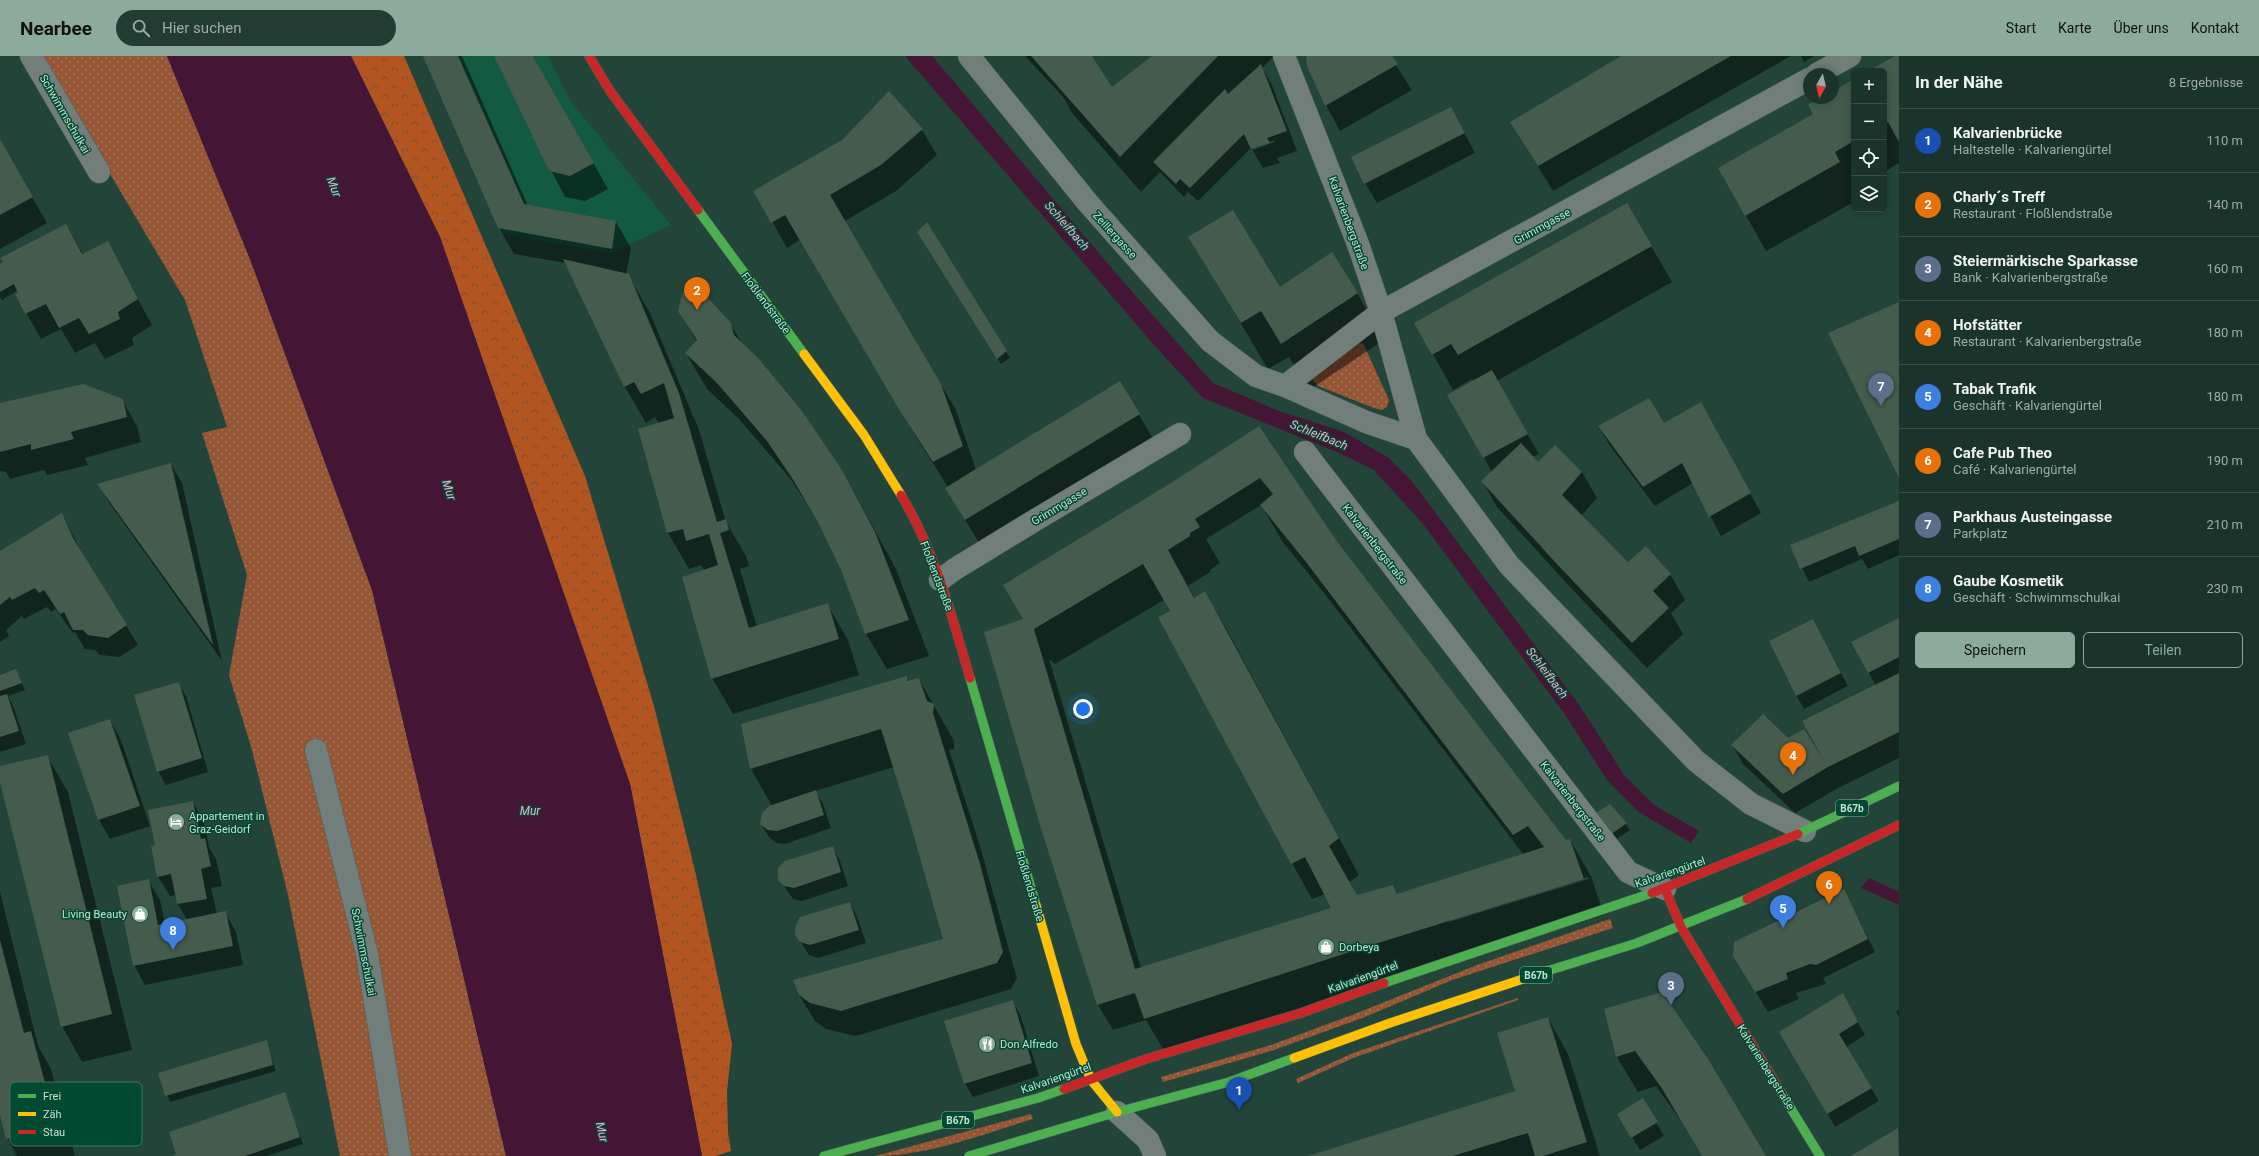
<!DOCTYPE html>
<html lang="de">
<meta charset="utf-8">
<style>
body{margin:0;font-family:Roboto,sans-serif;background:#233c33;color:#f1f3f6}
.controls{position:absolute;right:12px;top:12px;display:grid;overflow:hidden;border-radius:6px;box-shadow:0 2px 10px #0003}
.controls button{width:36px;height:36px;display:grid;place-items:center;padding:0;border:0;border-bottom:1px solid #384f47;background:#1a342b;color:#f1f3f6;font:20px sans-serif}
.compass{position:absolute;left:1803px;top:12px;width:36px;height:36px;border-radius:50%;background:#1a342b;box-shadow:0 2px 10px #0003;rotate:188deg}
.you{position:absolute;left:1083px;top:653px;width:14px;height:14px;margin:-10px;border:3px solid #fff;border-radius:50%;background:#1a73e8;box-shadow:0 0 0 6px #1a73e833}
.badge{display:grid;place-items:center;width:26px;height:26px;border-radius:50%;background:#8cab9d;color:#fff;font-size:13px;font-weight:700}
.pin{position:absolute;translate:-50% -33px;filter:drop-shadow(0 1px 2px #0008)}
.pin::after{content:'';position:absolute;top:21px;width:14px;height:12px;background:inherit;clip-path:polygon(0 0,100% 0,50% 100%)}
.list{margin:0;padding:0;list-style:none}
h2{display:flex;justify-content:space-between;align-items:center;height:52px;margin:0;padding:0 16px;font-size:17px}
h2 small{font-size:13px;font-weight:400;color:#9faaa9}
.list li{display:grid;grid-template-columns:26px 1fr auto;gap:12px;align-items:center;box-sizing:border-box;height:64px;padding:0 16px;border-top:1px solid #384f47}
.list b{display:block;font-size:15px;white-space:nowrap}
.list p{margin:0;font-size:13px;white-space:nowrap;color:#9faaa9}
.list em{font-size:13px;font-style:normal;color:#9faaa9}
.actions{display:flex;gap:8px;padding:12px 16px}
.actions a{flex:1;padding:9px 0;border:1px solid #8cab9d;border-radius:6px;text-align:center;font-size:14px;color:#8cab9d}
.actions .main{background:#8cab9d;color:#111}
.icon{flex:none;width:22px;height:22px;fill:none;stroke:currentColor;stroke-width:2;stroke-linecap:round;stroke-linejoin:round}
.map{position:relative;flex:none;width:1899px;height:1100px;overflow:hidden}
header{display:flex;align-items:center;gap:24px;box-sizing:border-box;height:56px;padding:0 20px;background:#8cab9d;color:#111}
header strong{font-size:19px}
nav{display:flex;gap:22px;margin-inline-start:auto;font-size:14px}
.search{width:280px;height:36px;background:#233c33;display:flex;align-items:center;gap:10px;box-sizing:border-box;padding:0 14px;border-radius:22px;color:#9faaa9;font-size:15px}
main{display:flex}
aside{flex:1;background:#1a342b}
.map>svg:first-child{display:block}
.built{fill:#125a42}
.grass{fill:url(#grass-dots)}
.forest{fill:url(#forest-crowns)}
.water{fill:#451535}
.shadow{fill:#0007;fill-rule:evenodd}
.building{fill:#445b4e;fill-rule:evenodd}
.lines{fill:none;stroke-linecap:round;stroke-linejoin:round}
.street-casing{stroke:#466257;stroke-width:23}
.fast-casing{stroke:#466257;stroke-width:10}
.slow-casing{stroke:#466257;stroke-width:10}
.jam-casing{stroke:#466257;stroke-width:10}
.street{stroke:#717e79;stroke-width:22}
.fast{stroke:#4caf50;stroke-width:9}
.slow{stroke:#ffc107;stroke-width:9}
.jam{stroke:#c62828;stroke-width:9}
.labels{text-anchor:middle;stroke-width:3;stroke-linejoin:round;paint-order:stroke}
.shield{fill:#024932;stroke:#8ab4a3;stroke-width:1}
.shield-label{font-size:10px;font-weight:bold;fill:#c4e2d3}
.street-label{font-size:11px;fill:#c4e2d3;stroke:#024932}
.poi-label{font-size:11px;fill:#c4e2d3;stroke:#024932;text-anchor:start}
.water-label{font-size:12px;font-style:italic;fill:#faa7d7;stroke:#024932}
.key{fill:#024932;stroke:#3c7762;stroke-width:1}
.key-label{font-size:11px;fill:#c4e2d3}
</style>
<header>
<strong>Nearbee</strong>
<div class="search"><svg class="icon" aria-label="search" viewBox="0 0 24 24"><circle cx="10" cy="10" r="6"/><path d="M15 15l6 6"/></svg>Hier suchen</div>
<nav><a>Start</a><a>Karte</a><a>Über uns</a><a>Kontakt</a></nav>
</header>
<main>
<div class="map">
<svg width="1899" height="1100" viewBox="0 0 1899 1100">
<defs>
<pattern id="grass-dots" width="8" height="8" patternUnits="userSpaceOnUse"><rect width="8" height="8" fill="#955636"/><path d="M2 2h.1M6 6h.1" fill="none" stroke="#a7765c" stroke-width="1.8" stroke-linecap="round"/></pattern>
<pattern id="forest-crowns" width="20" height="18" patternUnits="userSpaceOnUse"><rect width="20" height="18" fill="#b25520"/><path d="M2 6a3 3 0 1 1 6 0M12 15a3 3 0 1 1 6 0" fill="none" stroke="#824e2c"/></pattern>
</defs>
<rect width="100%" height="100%" fill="#234539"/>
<path class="built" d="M423,0H548L569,43L671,169L611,197L503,178L498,172Z"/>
<path class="grass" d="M40,0H167L250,203L372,534L506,1100H340L288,839L252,694L229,619L247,519L202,377L227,371L185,244Z
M1363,287L1389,344L1387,351L1382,354L1374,352L1318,330L1310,321L1357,288Z
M1610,863L1613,872L1452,924L1365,961L1271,995L1163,1026L1161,1021L1271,989L1352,959L1477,909Z
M1518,942V944L1353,1002L1298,1027L1296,1023L1353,997Z
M1031,1058L1033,1063C983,1078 927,1100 875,1100Z"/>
<path class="forest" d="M351,0H404L585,420L654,650L696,819L732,988L727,1035L728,1077L731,1095L716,1100H702L630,728L440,181Z"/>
<path class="water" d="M167,0H351L440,181L630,728L702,1100H506L372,534L250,203Z
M905,0H932L1120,222L1213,327L1279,355L1344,376L1389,402L1411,424L1580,650L1624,719L1654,749L1699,775L1691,787L1639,756L1607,724L1564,657L1423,468L1374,414L1337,396L1203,342L1155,290Z
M1869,822L1899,836V849L1861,832Z"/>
<path class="shadow" d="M424,0H462L528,150L616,166L631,192L626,218L628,219L649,255L699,374L726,466L746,500L749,510L740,513L757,571L827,548L848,584L859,619L733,658L712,622L705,515L701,509L689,513L668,477L639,374L659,368L655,361L646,367L625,331L566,207L514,198L499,172Z
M495,0H533L608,133L585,145L565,141L520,54Z
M1025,0H1091L1112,33L1154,0H1274L1262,12L1272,29L1297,95L1277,102L1280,107L1263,112L1251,92L1198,145L1188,136L1184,141L1160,116L1141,136L1073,58L1063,41ZM1274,84L1275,86L1253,94V92Z
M1307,0H1390L1412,34L1340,75L1326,49Z
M1623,0H1791L1553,135L1511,66Z
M1801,0H1814L1804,6Z
M1899,0V107L1884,116V15H1871Z
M1854,24V146L1766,195L1719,112L1815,59L1822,42H1833V36Z
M889,37L922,74L937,99L896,135L845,165L956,354L976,414L1120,327L1154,384L981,490L961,457L948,431L916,381L800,184L787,192L755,135L842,85Z
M1462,72L1475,97L1377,147L1365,127Z
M0,85L47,167L0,193Z
M1627,148L1672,226L1497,325L1539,398L1532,401L1538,408L1555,390L1582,416L1597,442L1581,460L1628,507L1670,518L1685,544L1671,557L1683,578L1647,612L1571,532L1497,451L1483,426L1492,416L1448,339L1474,325L1472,323L1453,334L1416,268Z
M927,168L1010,302L1001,308L922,182Z
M66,169L83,198L107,186L152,269L132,282L134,289L105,303L95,287L75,297L61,273L41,283L16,239L20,237L18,234L2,244L0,241V209Z
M1189,181L1279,232L1357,237L1384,284L1309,334L1289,301L1268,313Z
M679,255L730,267L743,289L842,414L896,513L929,600L887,613L866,578L842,513L814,458L789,421L739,363L707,333L686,297L697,286Z
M122,344L137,370L141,386L85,402L88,409L47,419L44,414L10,423L6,416L0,415V348Z
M1712,367L1761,457L1721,480L1693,427L1655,450L1610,390L1599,371Z
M1259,371L1335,484L1566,786L1570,784L1591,820L1604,859L1166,998L1146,964L1113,974L1098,949L1041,769L1024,564L1171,428ZM1261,449L1282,485L1328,542L1523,798L1398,839L1393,831L1356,840L1348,827L1359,819L1226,572L1205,536L1195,542L1188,530L1210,516V514L1220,507L1206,483ZM1164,544L1292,807L1312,843L1325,838L1332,852L1141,912L1049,603L1055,608ZM1588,821L1589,823L1449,866L1448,864Z
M171,408L182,427L222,605L110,448L99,429Z
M1899,446V499L1868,513L1862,503L1809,526L1792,490Z
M62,458L82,497L138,589L119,601L100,599L95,594L85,593L75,576L73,577L56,553L51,556L47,551L24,563L22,560L6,574L9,580L0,586V497Z
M1899,563V702L1840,731L1795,757L1743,708L1732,689L1788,683L1804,675L1823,704L1876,630L1852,586Z
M1813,564L1848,630L1804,653L1796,639Z
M0,621H19L25,634L8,640L14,652L26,688L0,696Z
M906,621L908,626L919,623L954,685V693L949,694L980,790L1017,922L1011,933L856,980L826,973L815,965L799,939L944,883L894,711L815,735L823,748L831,772L785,788L776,787L769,781L761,768L772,750L751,713Z
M178,627L186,640L208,716L166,729L158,715Z
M110,664L121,684L150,770L110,783L99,764Z
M47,700L68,736L132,994L82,1006L62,970L0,722V712Z
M193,746L204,766L209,791L216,803L222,830L211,832L217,858L225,856L236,876L243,909L145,929L134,909L148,824L160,844L165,868L187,864L178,848L177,839L170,840L158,821L156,790Z
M1610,749L1630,774L1615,784L1599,765Z
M832,791L840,805L848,830L802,845L793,843L779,823Z
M0,836L38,990L51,1013L75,1100H17L7,1082L0,1055Z
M850,847L857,860L866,887L818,902L809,899L796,879Z
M1851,848L1875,896L1823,922L1826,928L1796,937L1799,943L1768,956L1746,920Z
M1012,945L1020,958L1039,1020L973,1041L965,1028L945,966Z
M1850,952L1865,979L1846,991L1879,1045L1835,1071L1781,976Z
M1605,954L1765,1100H1702L1683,1068L1656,1030L1638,1036L1617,1001Z
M1899,954V961L1896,955Z
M1548,962L1568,998L1600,1100H1309L1516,1036Z
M266,986L276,1015L170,1046L159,1017Z
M284,1037L303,1088L267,1100H175Z
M1643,1044L1664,1080L1640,1094L1618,1058Z
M1897,1073L1899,1100H1853Z"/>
<path class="building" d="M423,0H458L524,148L616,165L612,193L498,172Z
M494,0H533L594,107L570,120L549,115Z
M1031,0H1092L1112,31L1152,0H1218L1120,101Z
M1306,0H1392L1398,8L1325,50L1307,10Z
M1621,0H1731L1538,110L1510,66Z
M1895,0H1899V86L1888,66L1884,68V15H1868Z
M1261,8L1287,75L1267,82L1270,87L1251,93L1244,78L1190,132L1180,123L1176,128L1153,106L1225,33L1228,38Z
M1854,23V85L1835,96L1840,106L1745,160L1718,112L1813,58L1808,49L1820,42H1833V35Z
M889,35L923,73L881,109L830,139L941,328L963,390L933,406L900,355L785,159L771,167L753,135L842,84Z
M1451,51L1465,77L1364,128L1351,101Z
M0,83L33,141L0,159Z
M1627,147L1652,190L1458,299L1451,288L1432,299L1414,267Z
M1233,154L1280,231L1332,196L1358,237L1281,288L1261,255L1241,267L1188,181Z
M927,166L1007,295L997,303L917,176Z
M66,168L82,198L108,185L138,243L118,256L120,263L89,278L79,262L59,272L46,248L25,258L15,238L18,237L14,228L0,236V208L3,206L0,202Z
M563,203L629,218L679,337L717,466L726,463L729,474L720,477L749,572L828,547L839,583L711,623L682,521L718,509L709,478L686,485L683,473L667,477L638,373L674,362L664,327L641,338L634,326L624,331Z
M683,235L708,242L731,267L734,279L759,303L802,355L842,414L875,476L909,564L865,578L841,514L818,466L792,422L767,385L717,327L685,297L697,284L678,255Z
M1899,246V422L1828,277Z
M1492,314L1528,378L1483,402L1447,339Z
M1120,325L1140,358L965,464L945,432Z
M83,328L123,343L127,361L71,376L74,383L31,394V388L0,396V347Z
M1649,342L1664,367L1701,346L1751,437L1709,461L1682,407L1643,431L1598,370Z
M1259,370L1336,484L1566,784L1570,783L1584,823L1362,892L1144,963L1135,937L1097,949L1040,769L984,576L1023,563L1003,529L1171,427ZM1260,422L1273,438L1260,449L1306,506L1513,779L1528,770L1544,791L1397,838L1393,829L1357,839L1329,790L1339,782L1205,535L1194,542L1168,494L1190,480V477L1200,471L1195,463ZM1143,508L1170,555L1158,561L1291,808L1305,801L1331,852L1135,913L1034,573Z
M1521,387L1538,406L1555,389L1582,416L1562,439L1628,506L1646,490L1671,518L1653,535L1669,552L1632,587L1555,506L1481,425Z
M171,407L213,589L97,428Z
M1899,445V483L1859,500L1855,490L1800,513L1790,489Z
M62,457L73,482L127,569L108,582L88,579L83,574H73L64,556L60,558L44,534L39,537L35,532L12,544L10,541L0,549V495Z
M1899,562V601L1868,617L1851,586Z
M1813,563L1841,617L1796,640L1769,585Z
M16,613L22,627L0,635V619Z
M1899,617V676L1828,711L1783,738L1731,689L1763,658L1788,682L1804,673L1824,705L1802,665Z
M907,620V625L919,622L927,645L934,648L933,657L980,808L1003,896L997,907L841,955L810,947L799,939L793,924L943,883L907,756L881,673L750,713L741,668Z
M179,626L202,702L157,716L134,639Z
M7,638L19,675L0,681V640Z
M110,663L140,750L98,764L68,677Z
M48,699L112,958L61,971L0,726V710Z
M816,734L824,759L777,775L768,774L760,768L762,757L769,750Z
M193,745L201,783L205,782L211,810L201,813L207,843L177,848L171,818L157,821L151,790L155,789L148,754Z
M1610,748L1627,767L1610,779L1594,758Z
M833,790L841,816L794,832L784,830L778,824V812L785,805Z
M149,823L158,869L226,855L233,890L133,910L117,830Z
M1844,833L1868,883L1816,909L1810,908L1786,917L1788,923L1755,936L1733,900L1734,886Z
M850,846L859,874L810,889L800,886L795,879L796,869L800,861Z
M0,884L24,977L31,975L57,1071L6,1083L0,1059Z
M1662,936L1708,1003L1766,1100H1702L1661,1031L1635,995L1616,1001L1604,953Z
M1843,937L1858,966L1839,978L1872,1032L1827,1058L1779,976Z
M1013,944L1032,1007L964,1028L944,965Z
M1548,961L1587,1086L1543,1100H1535L1528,1077L1453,1100H1308L1515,1035L1497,977Z
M267,984L273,1009L165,1040L158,1017Z
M285,1036L300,1081L245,1100H173L176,1098L169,1076Z
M1643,1042L1658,1066L1631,1082L1617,1058Z
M1898,1072L1899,1100H1851Z"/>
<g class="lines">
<g class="street-casing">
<path id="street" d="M31,0L99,116
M969,0L1088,147L1210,285L1256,320L1285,330L1366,366L1416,383
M1284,0L1358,188L1381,256L1416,383L1509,509L1696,705L1751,748L1805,775
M1817,18L1850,0
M1285,330L1381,256L1809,23
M1305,396L1628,816L1665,833
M940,524L955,513L1037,463L1180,378
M316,694L367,898L400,1100
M1117,1056L1148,1084L1155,1100"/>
</g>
<g class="fast-casing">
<path id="fast" d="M698,154L804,298
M970,622L1036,849
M1798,778L1899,730
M1544,916L1637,887L1747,843
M1384,927L1652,837
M1782,1038L1820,1100
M824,1100L1038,1042L1064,1033
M969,1100L1117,1056L1229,1026L1294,1002"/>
</g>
<g class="slow-casing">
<path id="slow" d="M804,298L864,379L901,439
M1036,849L1076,988L1091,1024L1117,1056
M1294,1002L1390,967L1544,916"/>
</g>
<g class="jam-casing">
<path id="jam" d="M589,0L610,35L698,154
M901,439C935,495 952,560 970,622
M1665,833L1681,871L1782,1038
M1652,837L1798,778
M1747,843L1899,769
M1064,1033L1146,1003L1301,957L1384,927"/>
</g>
<use href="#street" class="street"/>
<use href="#fast" class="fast"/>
<use href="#slow" class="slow"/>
<use href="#jam" class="jam"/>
</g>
<defs>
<g id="hotel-disc" transform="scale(0.9)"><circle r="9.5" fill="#8cab9d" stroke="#024932"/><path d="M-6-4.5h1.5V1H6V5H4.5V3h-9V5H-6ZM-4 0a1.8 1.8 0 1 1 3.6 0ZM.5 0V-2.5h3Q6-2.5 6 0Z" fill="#fff"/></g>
<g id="shop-disc" transform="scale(0.9)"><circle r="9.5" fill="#8cab9d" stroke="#024932"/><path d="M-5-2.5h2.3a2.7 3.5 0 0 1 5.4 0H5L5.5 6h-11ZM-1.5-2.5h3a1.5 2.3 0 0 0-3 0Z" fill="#fff"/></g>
<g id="restaurant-disc" transform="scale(0.9)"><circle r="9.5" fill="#8cab9d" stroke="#024932"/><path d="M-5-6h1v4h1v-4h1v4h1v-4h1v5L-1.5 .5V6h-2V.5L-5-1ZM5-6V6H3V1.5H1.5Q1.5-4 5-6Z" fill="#fff"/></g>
</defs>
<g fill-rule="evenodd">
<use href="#hotel-disc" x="176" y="766"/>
<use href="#shop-disc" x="140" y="858"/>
<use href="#shop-disc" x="1326" y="891"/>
<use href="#restaurant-disc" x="987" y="988"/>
</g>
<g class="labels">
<g class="shield">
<rect x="1836" y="744" width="32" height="16" rx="3"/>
<rect x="1520" y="911" width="32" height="16" rx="3"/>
<rect x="942" y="1056" width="32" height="16" rx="3"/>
</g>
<g class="shield-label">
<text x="1852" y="756">B67b</text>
<text x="1536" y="923">B67b</text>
<text x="958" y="1068">B67b</text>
</g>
<g class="street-label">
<text transform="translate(65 58) rotate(60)" y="4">Schwimmschulkai</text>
<text transform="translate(1349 167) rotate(70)" y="4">Kalvarienbergstraße</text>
<text transform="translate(1542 170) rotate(-29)" y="4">Grimmgasse</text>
<text transform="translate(1115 179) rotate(48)" y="4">Zeillergasse</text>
<text transform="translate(766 247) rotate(53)" y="4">Floßlendstraße</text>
<text transform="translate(1059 450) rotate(-31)" y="4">Grimmgasse</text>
<text transform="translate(1375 488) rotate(52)" y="4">Kalvarienbergstraße</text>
<text transform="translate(937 520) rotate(69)" y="4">Floßlendstraße</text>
<text transform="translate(1573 745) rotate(52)" y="4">Kalvarienbergstraße</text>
<text transform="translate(1670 816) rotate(-19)" y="4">Kalvariengürtel</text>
<text transform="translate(1030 830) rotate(73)" y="4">Floßlendstraße</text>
<text transform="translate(364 896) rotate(79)" y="4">Schwimmschulkai</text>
<text transform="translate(1363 921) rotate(-20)" y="4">Kalvariengürtel</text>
<text transform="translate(1766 1011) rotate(58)" y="4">Kalvarienbergstraße</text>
<text transform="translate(1056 1022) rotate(-19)" y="4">Kalvariengürtel</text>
</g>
<g class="poi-label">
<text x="189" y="764">Appartement in<tspan x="189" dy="13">Graz-Geidorf</tspan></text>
<text x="127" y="862" text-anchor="end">Living Beauty</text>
<text x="1339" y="895">Dorbeya</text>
<text x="1000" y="992">Don Alfredo</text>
</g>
<g class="water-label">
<text transform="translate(334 131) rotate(69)" y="4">Mur</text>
<text transform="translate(1067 170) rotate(49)" y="4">Schleifbach</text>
<text transform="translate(1319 379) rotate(22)" y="4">Schleifbach</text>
<text transform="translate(449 434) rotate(72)" y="4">Mur</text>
<text transform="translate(1547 617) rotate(53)" y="4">Schleifbach</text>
<text x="530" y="759">Mur</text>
<text transform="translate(602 1076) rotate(77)" y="4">Mur</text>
</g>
</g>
<rect x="10" y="1026" width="132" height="64" rx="6" class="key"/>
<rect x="18" y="1038" width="18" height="4" fill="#4caf50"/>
<rect x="18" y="1056" width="18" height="4" fill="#ffc107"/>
<rect x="18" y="1074" width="18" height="4" fill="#c62828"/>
<g class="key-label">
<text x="43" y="1044">Frei</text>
<text x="43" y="1062">Zäh</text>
<text x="43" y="1080">Stau</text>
</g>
</svg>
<div class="controls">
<button>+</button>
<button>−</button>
<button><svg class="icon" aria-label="locate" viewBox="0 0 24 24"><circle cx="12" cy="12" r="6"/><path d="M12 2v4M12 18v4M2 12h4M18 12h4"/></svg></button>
<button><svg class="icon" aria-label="layers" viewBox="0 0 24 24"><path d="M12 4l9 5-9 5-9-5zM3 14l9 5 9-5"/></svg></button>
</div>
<svg class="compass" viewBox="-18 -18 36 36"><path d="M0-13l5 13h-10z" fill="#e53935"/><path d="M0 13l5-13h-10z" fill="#9faaa9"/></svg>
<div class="you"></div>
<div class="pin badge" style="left:1239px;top:1054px;background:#1a4fb4">1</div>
<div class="pin badge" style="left:697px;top:254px;background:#e8710a">2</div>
<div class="pin badge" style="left:1671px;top:949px;background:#5c6f8a">3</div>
<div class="pin badge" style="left:1793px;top:719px;background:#e8710a">4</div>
<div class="pin badge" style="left:1783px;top:872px;background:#3f7fe0">5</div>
<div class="pin badge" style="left:1829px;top:848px;background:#e8710a">6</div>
<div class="pin badge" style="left:1881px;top:350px;background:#5c6f8a">7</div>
<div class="pin badge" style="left:173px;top:894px;background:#3f7fe0">8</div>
</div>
<aside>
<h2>In der Nähe<small>8 Ergebnisse</small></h2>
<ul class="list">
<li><span class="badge" style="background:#1a4fb4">1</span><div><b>Kalvarienbrücke</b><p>Haltestelle · Kalvariengürtel</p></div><em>110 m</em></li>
<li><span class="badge" style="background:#e8710a">2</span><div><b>Charly´s Treff</b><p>Restaurant · Floßlendstraße</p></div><em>140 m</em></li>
<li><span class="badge" style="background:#5c6f8a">3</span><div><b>Steiermärkische Sparkasse</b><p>Bank · Kalvarienbergstraße</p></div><em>160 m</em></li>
<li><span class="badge" style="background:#e8710a">4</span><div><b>Hofstätter</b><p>Restaurant · Kalvarienbergstraße</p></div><em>180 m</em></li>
<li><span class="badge" style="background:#3f7fe0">5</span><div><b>Tabak Trafik</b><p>Geschäft · Kalvariengürtel</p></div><em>180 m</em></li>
<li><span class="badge" style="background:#e8710a">6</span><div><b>Cafe Pub Theo</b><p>Café · Kalvariengürtel</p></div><em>190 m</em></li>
<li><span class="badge" style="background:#5c6f8a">7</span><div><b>Parkhaus Austeingasse</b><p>Parkplatz</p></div><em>210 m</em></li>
<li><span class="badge" style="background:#3f7fe0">8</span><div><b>Gaube Kosmetik</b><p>Geschäft · Schwimmschulkai</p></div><em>230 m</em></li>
</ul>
<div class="actions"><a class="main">Speichern</a><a>Teilen</a></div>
</aside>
</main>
